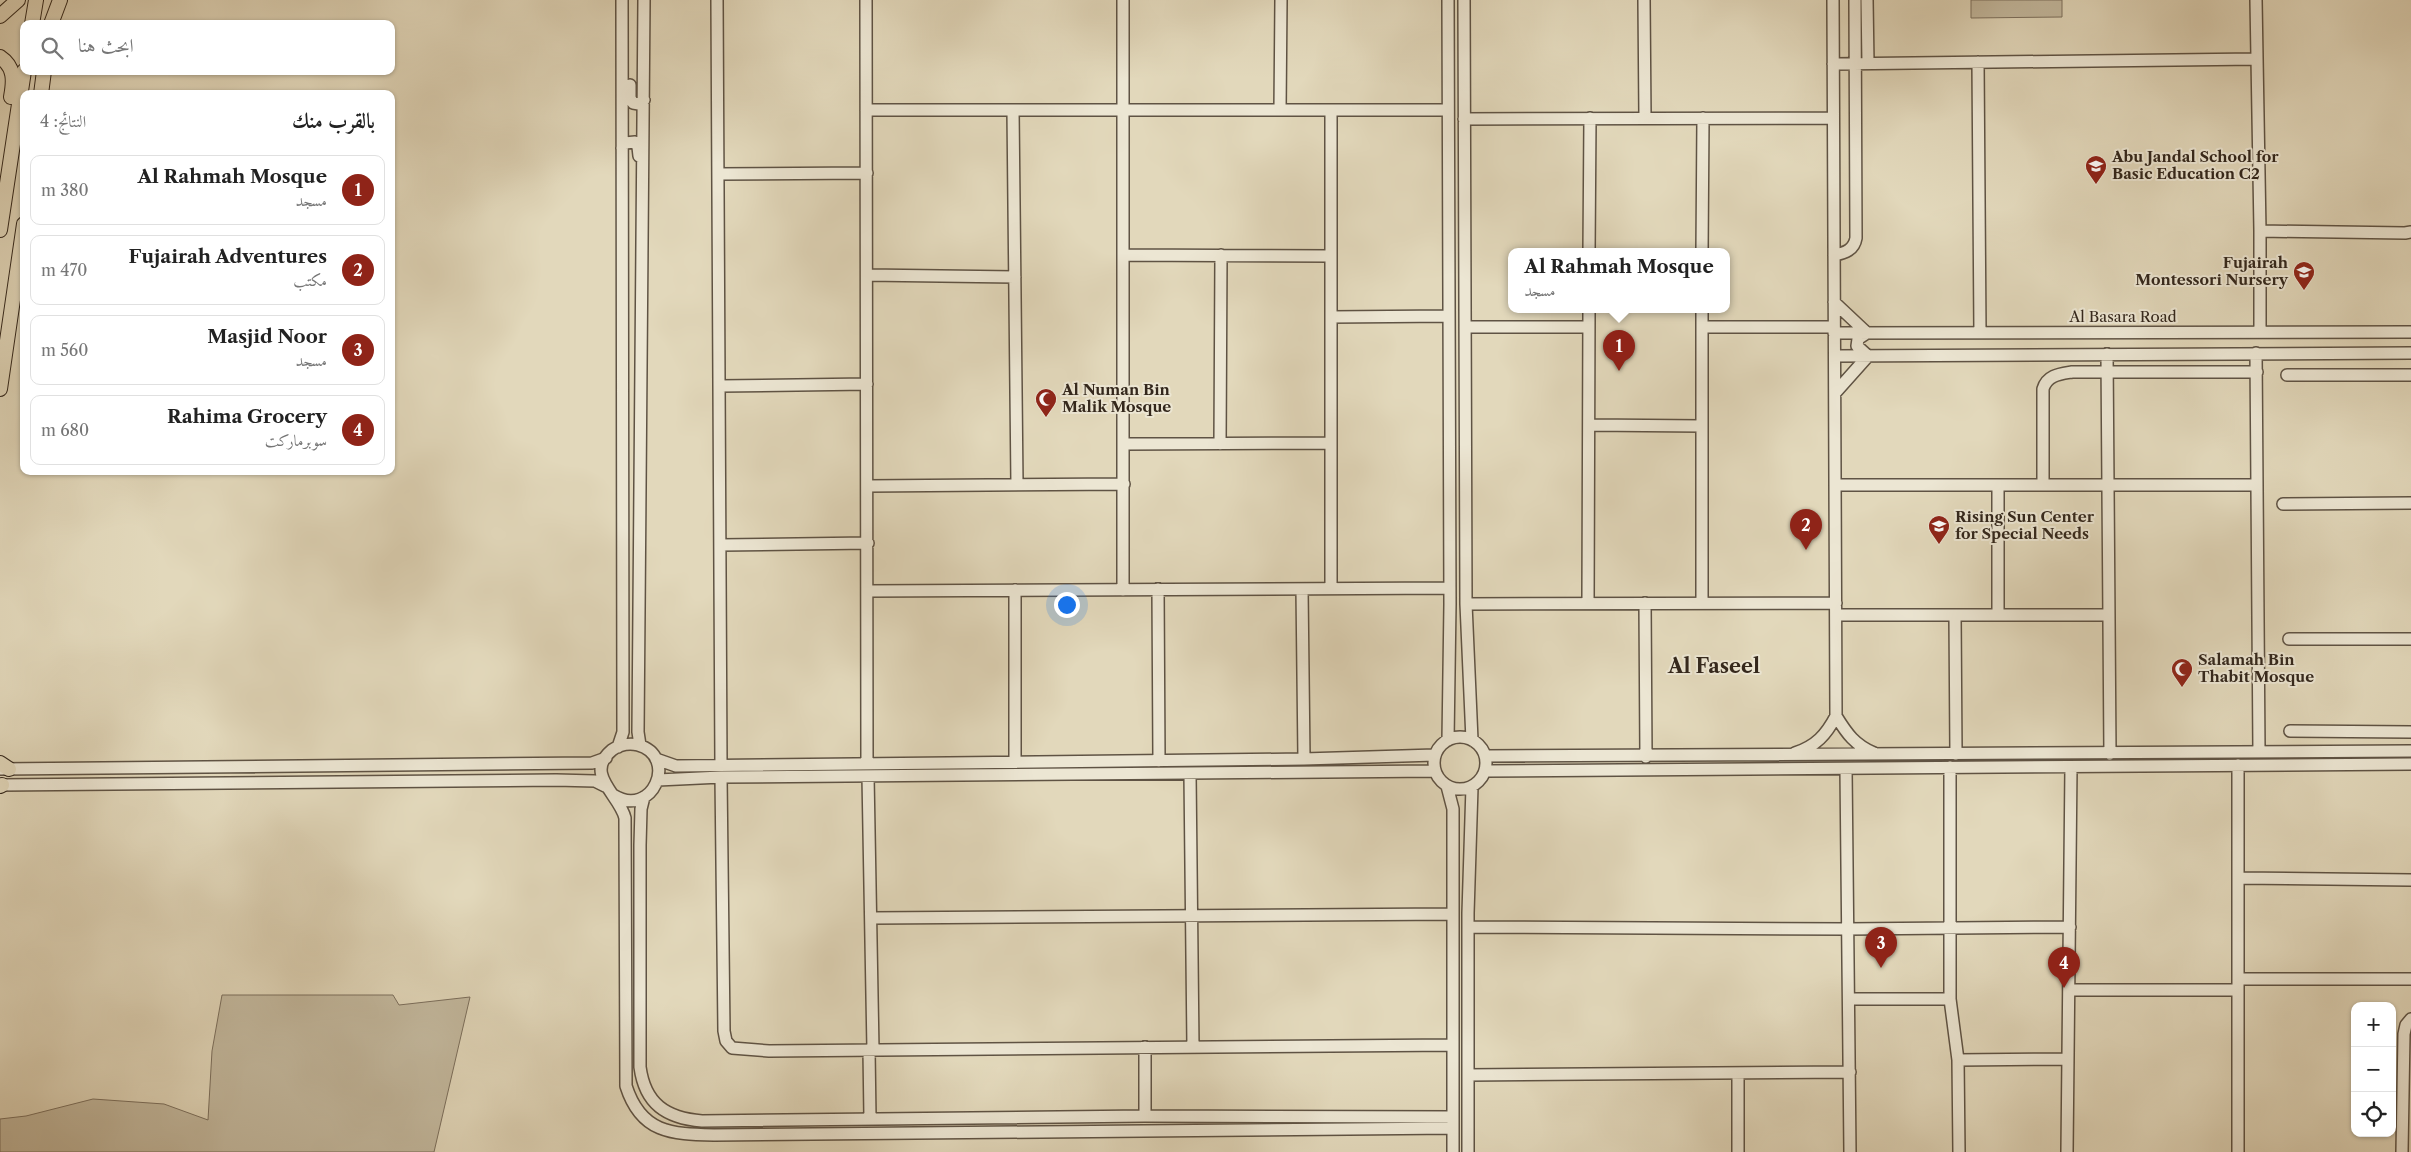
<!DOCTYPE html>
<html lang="ar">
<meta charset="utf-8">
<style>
body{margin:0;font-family:"Libre Caslon Text",Amiri,serif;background:#f2f2f2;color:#222;direction:rtl}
.controls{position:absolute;right:15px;bottom:15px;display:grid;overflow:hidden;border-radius:10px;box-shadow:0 1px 4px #0004}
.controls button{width:45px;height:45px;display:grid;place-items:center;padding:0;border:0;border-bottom:1px solid #e0e0e0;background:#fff;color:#222;font:25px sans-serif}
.you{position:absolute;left:1066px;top:604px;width:18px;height:18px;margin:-12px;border:4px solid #fff;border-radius:50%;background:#1a73e8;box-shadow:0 0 0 8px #1a73e833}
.badge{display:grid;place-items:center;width:32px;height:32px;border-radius:50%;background:#8f2418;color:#fff;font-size:16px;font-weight:700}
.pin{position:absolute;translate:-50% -41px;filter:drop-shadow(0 1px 2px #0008)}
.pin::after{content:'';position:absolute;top:26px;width:18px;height:15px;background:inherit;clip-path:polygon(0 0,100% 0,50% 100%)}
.popup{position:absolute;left:1508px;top:248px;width:222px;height:65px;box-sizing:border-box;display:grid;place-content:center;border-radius:10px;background:#fff;filter:drop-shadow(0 1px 4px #0005);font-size:16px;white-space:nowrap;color:#767676}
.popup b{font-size:19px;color:#222}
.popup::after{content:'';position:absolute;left:50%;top:100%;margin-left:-10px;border:10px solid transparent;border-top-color:#fff}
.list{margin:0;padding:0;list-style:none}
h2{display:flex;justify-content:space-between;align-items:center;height:65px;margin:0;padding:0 20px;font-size:21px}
h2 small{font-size:16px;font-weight:400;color:#767676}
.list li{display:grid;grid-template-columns:32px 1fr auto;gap:15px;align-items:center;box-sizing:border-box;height:70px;margin:0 10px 10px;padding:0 10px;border:1px solid #e0e0e0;border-radius:10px}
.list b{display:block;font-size:19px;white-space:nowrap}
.list p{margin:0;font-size:16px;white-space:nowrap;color:#767676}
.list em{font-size:16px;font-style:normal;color:#767676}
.icon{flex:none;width:28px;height:28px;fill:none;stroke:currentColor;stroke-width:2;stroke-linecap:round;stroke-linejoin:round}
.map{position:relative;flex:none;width:2411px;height:1152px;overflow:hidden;direction:ltr}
.search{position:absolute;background:#fff;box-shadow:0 1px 4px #0004;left:20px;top:20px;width:375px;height:55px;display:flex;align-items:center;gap:12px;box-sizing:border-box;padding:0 18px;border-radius:10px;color:#767676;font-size:19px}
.panel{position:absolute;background:#fff;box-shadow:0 1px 4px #0004;left:20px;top:90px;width:375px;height:385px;border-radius:10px;direction:rtl}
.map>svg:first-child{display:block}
.green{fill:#c4baa0;stroke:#7c705e}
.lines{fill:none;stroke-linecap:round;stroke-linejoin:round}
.minor-casing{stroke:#5f5344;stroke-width:14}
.major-casing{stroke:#33271c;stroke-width:16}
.minor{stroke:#ece6d3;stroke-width:11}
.major{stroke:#e2d8bb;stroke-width:14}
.labels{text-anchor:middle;stroke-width:4;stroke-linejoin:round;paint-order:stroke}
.poi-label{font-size:15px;font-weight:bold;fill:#33271c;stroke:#ece6d3;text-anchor:start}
.street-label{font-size:15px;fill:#33271c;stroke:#ece6d3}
.district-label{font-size:20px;font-weight:bold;fill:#33271c;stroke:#ece6d3}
</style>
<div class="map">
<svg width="2411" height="1152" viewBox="0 0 2411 1152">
<rect width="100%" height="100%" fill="#e2d8bb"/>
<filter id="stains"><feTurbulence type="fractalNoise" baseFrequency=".004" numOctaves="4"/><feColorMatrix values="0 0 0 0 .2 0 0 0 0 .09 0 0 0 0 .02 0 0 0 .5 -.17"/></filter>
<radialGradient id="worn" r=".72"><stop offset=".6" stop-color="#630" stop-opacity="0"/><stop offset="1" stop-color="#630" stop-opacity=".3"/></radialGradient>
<path class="green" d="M1971,0H2062V17L1971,18Z
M222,995H393L399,1005L470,997L434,1152H0V1119L26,1116L93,1099L164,1104L208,1120L212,1051Z"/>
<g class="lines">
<g class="minor-casing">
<path id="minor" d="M717,0L721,765
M866,0L867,764
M1123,0V590
M1464,0L1466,604L1472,740
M1644,0L1645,118
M1833,0L1836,716C1847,734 1855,745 1874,753
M1867,0L1868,63
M2256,0L2260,231V332
M1978,62L1980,333
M1833,64L2256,59
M630,85V98L633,103L639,104L644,100
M866,110H1448
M1013,110L1017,484
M1280,110L1281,0
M1331,110V588
M1464,119L1833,118
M622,148L625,143L635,142L638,147L639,156
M718,174L867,173
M2260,231L2405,233L2411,232
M1589,252L1590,118
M1702,252L1703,118
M1123,255L1331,256
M1834,255C1845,253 1854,250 1856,238L1855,0
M867,275L1015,277
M1834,302L1867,333L1858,339L1857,346L1868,356L1835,393
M1331,317L1449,316
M1465,327H1589
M1702,327H1834
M1834,333L2411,332
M2256,353L2259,752
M2107,354L2110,754
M1835,356L2411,353
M2287,375H2411
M720,386L867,384
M1589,425L1702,426
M1124,444L1331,443
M1220,444L1221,255
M1835,485H2257
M1998,485V615
M2043,485V389C2047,375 2060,374 2072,372H2257
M868,486L1124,484
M2283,504L2411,503
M721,545L868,543
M1158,589L1159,761
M1302,589L1304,759
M868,591L1450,588
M1588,603L1589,310
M1645,603L1646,757
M1702,603V310
M1466,604L1836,603
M1836,615H2109
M1955,615L1956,754
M2289,639H2411
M2290,731L2411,732
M1434 763a26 26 0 1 1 52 0a26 26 0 1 1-52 0Z
M1448,740L1450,604L1448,0
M640,745L638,732L644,0
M618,747L623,732L622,0
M1795,753C1816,746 1826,735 1836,716
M1486,756L2411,751
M656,759L676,766L1304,759L1435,755
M1015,762V590
M2238,765V1152
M1950,767V999L1958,1060L1959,1152
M1,769L592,763L606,758
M1846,769L1850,1152
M1486,771L2411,764
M1190,774L1193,1047
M868,776L873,1050
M721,777L724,1031L726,1041L732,1048L769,1051L1453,1045
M658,780L721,777L1435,771
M0,785L556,780L595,781L605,786
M1447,786L1453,809V1152
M613,795C653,820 679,756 638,745C629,743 619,745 612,750C583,774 620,795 625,818L626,1086C641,1133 671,1134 714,1135L1453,1128
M644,797L641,809L640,845V1067C645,1104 666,1118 702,1121L1145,1116L1453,1117
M2238,878L2411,880
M872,918L1452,914
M1468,927L1848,929L2070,927
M2238,979H2411
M2069,990H2238
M1849,999H1950
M869,1050L870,1118
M1958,1060L2068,1059
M1468,1075L1850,1072
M1145,1116V1047
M1468,1152V913L1472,787
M1738,1152V1073
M2067,1152L2071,767
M2402,1152L2404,1034L2406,1025L2411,1019"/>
</g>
<g class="major-casing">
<path id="major" d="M0,16L18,0
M32,24L36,0
M51,24L60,0
M0,57C15,67 14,81 11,97
M41,94L44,71
M0,230L24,71
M0,389L24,224
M0,763L9,769
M0,786L2,785"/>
</g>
<use href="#minor" class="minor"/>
<use href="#major" class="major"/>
</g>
<defs>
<g id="school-pin" transform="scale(1.125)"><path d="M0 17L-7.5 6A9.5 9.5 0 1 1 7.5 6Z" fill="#8f2418" stroke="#ece6d3"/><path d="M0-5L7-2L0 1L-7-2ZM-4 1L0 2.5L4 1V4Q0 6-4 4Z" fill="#fff"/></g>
<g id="mosque-pin" transform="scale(1.125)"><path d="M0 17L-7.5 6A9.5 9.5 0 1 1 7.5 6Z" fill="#8f2418" stroke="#ece6d3"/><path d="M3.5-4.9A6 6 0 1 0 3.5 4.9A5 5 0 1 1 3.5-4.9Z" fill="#fff"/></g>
</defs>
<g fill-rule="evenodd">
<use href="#school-pin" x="2096" y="166"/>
<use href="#school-pin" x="2304" y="272"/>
<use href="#mosque-pin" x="1046" y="399"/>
<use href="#school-pin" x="1939" y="526"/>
<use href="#mosque-pin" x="2182" y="669"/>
</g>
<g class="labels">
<g class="poi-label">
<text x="2112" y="162">Abu Jandal School for<tspan x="2112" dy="17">Basic Education C2</tspan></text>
<text x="2288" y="268" text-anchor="end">Fujairah<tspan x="2288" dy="17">Montessori Nursery</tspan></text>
<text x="1062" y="395">Al Numan Bin<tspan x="1062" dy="17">Malik Mosque</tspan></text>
<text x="1955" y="522">Rising Sun Center<tspan x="1955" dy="17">for Special Needs</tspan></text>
<text x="2198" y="665">Salamah Bin<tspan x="2198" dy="17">Thabit Mosque</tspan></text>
</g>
<g class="street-label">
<text x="2123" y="322">Al Basara Road</text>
</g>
<g class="district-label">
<text x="1714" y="673">Al Faseel</text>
</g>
</g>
<rect width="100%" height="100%" filter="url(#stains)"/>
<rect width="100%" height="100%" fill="url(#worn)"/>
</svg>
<div class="controls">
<button>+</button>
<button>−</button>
<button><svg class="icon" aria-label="locate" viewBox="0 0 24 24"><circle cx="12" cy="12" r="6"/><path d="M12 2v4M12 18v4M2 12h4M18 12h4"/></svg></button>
</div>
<div class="you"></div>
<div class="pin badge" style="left:1619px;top:371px">1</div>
<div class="popup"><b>Al Rahmah Mosque</b>مسجد</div>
<div class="pin badge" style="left:1806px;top:550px">2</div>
<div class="pin badge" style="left:1881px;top:968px">3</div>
<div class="pin badge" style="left:2064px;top:988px">4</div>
<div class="search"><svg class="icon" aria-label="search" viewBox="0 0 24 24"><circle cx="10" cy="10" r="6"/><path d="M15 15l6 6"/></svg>ابحث هنا</div>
<section class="panel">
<h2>بالقرب منك<small>النتائج: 4</small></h2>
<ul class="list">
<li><span class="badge">1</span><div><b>Al Rahmah Mosque</b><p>مسجد</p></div><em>380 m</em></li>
<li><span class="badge">2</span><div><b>Fujairah Adventures</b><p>مكتب</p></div><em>470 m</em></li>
<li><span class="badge">3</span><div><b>Masjid Noor</b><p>مسجد</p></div><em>560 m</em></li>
<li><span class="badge">4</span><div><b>Rahima Grocery</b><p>سوبرماركت</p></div><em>680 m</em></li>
</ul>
</section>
</div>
